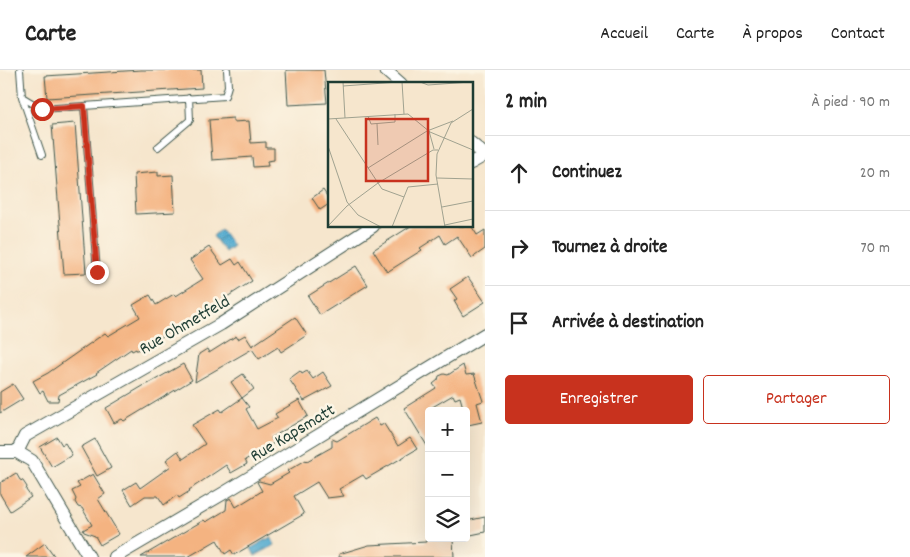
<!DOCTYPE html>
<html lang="fr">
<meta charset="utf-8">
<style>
body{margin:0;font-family:Dekko,sans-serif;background:#f2f2f2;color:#222}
.controls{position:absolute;right:15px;bottom:15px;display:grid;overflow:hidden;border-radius:5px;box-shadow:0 5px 20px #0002}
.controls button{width:45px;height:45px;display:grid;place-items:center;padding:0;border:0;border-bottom:1px solid #e0e0e0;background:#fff;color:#222;font:25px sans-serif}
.stop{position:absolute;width:15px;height:15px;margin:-11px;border:4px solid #c8321e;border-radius:50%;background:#fff}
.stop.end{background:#c8321e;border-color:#fff;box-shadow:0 1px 5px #0008}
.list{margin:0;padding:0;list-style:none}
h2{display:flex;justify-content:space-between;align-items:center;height:65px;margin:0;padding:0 20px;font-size:21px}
h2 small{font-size:16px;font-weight:400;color:#767676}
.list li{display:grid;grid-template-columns:32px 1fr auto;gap:15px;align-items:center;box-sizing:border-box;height:75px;padding:0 20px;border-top:1px solid #e0e0e0}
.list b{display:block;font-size:19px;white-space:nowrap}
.list em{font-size:16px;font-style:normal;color:#767676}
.actions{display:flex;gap:10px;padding:15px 20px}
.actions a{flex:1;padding:11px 0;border:1px solid #c8321e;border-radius:5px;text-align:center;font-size:18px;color:#c8321e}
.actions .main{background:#c8321e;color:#fff}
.icon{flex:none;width:28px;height:28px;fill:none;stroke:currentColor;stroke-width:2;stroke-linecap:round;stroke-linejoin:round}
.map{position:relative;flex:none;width:485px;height:487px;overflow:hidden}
header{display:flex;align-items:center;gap:30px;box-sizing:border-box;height:70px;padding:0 25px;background:#fff;border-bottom:1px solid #e0e0e0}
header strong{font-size:24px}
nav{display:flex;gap:28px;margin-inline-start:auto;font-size:18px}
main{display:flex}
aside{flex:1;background:#fff}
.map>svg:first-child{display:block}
.water{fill:url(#water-waves);stroke:#387482}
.building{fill:#f4b381}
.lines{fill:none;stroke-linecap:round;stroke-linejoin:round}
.lane-casing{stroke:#3f564b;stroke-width:8}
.street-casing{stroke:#3f564b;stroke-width:14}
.lane{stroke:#fff;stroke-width:6}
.street{stroke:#fff;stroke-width:12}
.route{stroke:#c8321e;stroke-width:6}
.labels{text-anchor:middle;stroke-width:5;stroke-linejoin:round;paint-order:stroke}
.street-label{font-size:18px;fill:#1f3d34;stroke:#fcf5e5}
.inset-road{fill:none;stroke:#a0a290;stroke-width:1}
.view{fill:#c8321e;fill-opacity:0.15;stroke:#c8321e;stroke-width:2.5}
.inset-edge{fill:none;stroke:#1f3d34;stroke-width:2.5}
</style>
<header>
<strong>Carte</strong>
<nav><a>Accueil</a><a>Carte</a><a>À propos</a><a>Contact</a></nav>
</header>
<main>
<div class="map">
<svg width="485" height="487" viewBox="0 0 485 487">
<defs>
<pattern id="water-waves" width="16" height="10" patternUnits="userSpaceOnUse" patternTransform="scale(1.25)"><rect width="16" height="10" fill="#52aacf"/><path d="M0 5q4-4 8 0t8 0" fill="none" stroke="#438ca9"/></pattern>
</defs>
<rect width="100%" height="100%" fill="#fcf5e5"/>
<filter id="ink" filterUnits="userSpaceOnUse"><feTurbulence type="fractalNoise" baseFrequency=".02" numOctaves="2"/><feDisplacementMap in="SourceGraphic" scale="10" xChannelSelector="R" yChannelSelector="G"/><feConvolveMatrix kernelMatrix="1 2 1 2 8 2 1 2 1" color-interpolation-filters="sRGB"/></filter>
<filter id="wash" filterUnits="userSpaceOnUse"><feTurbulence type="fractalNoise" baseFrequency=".0096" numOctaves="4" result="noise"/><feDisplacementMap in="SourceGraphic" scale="20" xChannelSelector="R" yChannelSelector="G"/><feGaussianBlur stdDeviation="1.12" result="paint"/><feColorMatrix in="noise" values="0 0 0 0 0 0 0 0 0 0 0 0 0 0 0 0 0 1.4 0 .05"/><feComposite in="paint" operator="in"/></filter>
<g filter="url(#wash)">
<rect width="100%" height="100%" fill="#f6e6cd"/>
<path class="water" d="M221,159L233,176L225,182L213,166Z
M271,467L275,475L255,486L251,478Z"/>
<g id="blocks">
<path class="building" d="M141,0H201L202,18L47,28L45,6Z
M286,0H324L327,33L288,35Z
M233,48V52L249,51L251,73L266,72V78H274V90L267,91L268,96L253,97L252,87L212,90L209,50Z
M75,53L86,203L64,204L52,55Z
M158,102V106L173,105L175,142L136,144L134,104Z
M323,120L329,129V134L320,140L312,128Z
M411,156H473L472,157L477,165L485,160V179L472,188L457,166L445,174L440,165L420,178L422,180L387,202L373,180Z
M209,177L222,195L232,189L236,195L240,192L252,211L172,262V261L138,280H136V279L132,281L131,279L96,303L97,304L59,325L58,331H48L43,321L40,323L33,311L48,303L105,263L108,266L140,247L133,235L150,225L156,235L174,224L176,226L203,209L190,190Z
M356,196L368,215L320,245L308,226Z
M468,207L485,232L463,246L454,231L457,229L450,219Z
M295,247L307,265L281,282L278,277L259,289L252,279L195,312L199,284L207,279L209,283L236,266L238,269L245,265L252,276Z
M183,294L192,310L124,351L122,349L114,353L106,338L148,313V314Z
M463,295L466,305L474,304L483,331L477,333L482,352L468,355L466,348V341H464L460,327L455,329L453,325L429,339V379L404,338L436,318L433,314L438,310L439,306L444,304L448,305Z
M300,301L302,304L307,301L313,309L323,302L332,316L304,331L289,309Z
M243,304L254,319L242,328L231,312Z
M13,314L23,329L0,343V322Z
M242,328L249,337L246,339L257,359L278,348L275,344L299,330L308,346L271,368L274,373L245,390L247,394L231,403L226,395L189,420L190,421L179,428L177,425L164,435L158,426H145L132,435L123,420L136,412L140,418L171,396L166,390L178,381L183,389L205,374L192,355L220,339L222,342Z
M375,348L380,356L384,354L398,376L410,368L417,379L366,409L363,405L339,419L344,426L327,428L317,412L294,426L304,444L234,485L231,480L225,484L217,470L188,487H141L204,450L206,452L226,440L227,430L231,428L236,437L262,421L257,412L259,411L270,414L289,403L287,401L306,390L307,391L332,377V369L337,371Z
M57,367L62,375L65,373L72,385L52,397L40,377Z
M95,369L111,398L97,406L81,377Z
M16,403L20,410L23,411L27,417L26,420L31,427L10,441L0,424V413Z
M93,404L105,424L98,429L119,464L100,475L95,466L84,462L83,460L92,455L82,438L78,437L75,432L76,429L72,421L80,417L77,413Z
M485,447V462L466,466V451Z
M453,469L454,487H339V484L369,475L426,472V470Z
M45,473L55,487H26Z"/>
</g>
</g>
<g filter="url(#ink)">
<use href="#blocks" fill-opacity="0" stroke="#3f564b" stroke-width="1"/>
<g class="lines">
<g class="lane-casing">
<path id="lane" d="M20,0L22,27L42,39L225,26L228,16L227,0
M22,27L42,85
M84,36L97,202
M158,77L190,50L189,28"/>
</g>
<g class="street-casing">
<path id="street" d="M385,0L401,14
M471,73L485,85
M471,93L485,85
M0,382H17L32,391L89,487
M17,382L25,366L221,254L373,156
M115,487L224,423L485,264"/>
</g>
<use href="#lane" class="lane"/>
<use href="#street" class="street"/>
</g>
</g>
<g class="lines" filter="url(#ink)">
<path class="route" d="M42,39L84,36L97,202"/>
</g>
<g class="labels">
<g class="street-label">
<text transform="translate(184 254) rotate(-30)" y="6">Rue Ohmetfeld</text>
<text transform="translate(292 362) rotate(-31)" y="6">Rue Kapsmatt</text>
</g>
</g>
<g transform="translate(328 12)">
<rect width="145" height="145" fill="#f6e6cd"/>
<path class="inset-road" d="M15,0L17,36M74,0L76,32M92,0L100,3L142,0M15,4L70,0M40,34L43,42L67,40V32M0,37L80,32L102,50L145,68M8,37L54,107L76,115M49,42L50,63M101,49L106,67M0,64L19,120L30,133L53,145M40,86L99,49L125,39M109,96L145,97M114,125L145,119M117,143L145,137M0,144L19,124L50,101L105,68H110M64,145L80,105L110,102M117,145L108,93L109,72L123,41L145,27"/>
<path class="view" d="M38,37H100V99H38Z"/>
<rect width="145" height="145" class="inset-edge"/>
</g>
</svg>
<div class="controls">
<button>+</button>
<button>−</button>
<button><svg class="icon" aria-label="layers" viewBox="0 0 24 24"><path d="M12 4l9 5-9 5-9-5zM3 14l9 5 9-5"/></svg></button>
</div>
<div class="stop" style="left:42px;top:39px"></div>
<div class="stop end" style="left:97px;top:202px"></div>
</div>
<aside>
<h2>2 min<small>À pied · 90 m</small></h2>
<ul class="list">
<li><svg class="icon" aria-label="ahead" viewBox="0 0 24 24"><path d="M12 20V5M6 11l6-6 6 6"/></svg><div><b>Continuez</b></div><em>20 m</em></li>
<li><svg class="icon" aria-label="right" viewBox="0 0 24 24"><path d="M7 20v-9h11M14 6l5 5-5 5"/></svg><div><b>Tournez à droite</b></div><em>70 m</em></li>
<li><svg class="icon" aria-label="arrive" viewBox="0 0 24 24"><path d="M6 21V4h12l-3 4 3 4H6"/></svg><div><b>Arrivée à destination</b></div></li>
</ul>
<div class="actions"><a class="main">Enregistrer</a><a>Partager</a></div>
</aside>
</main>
